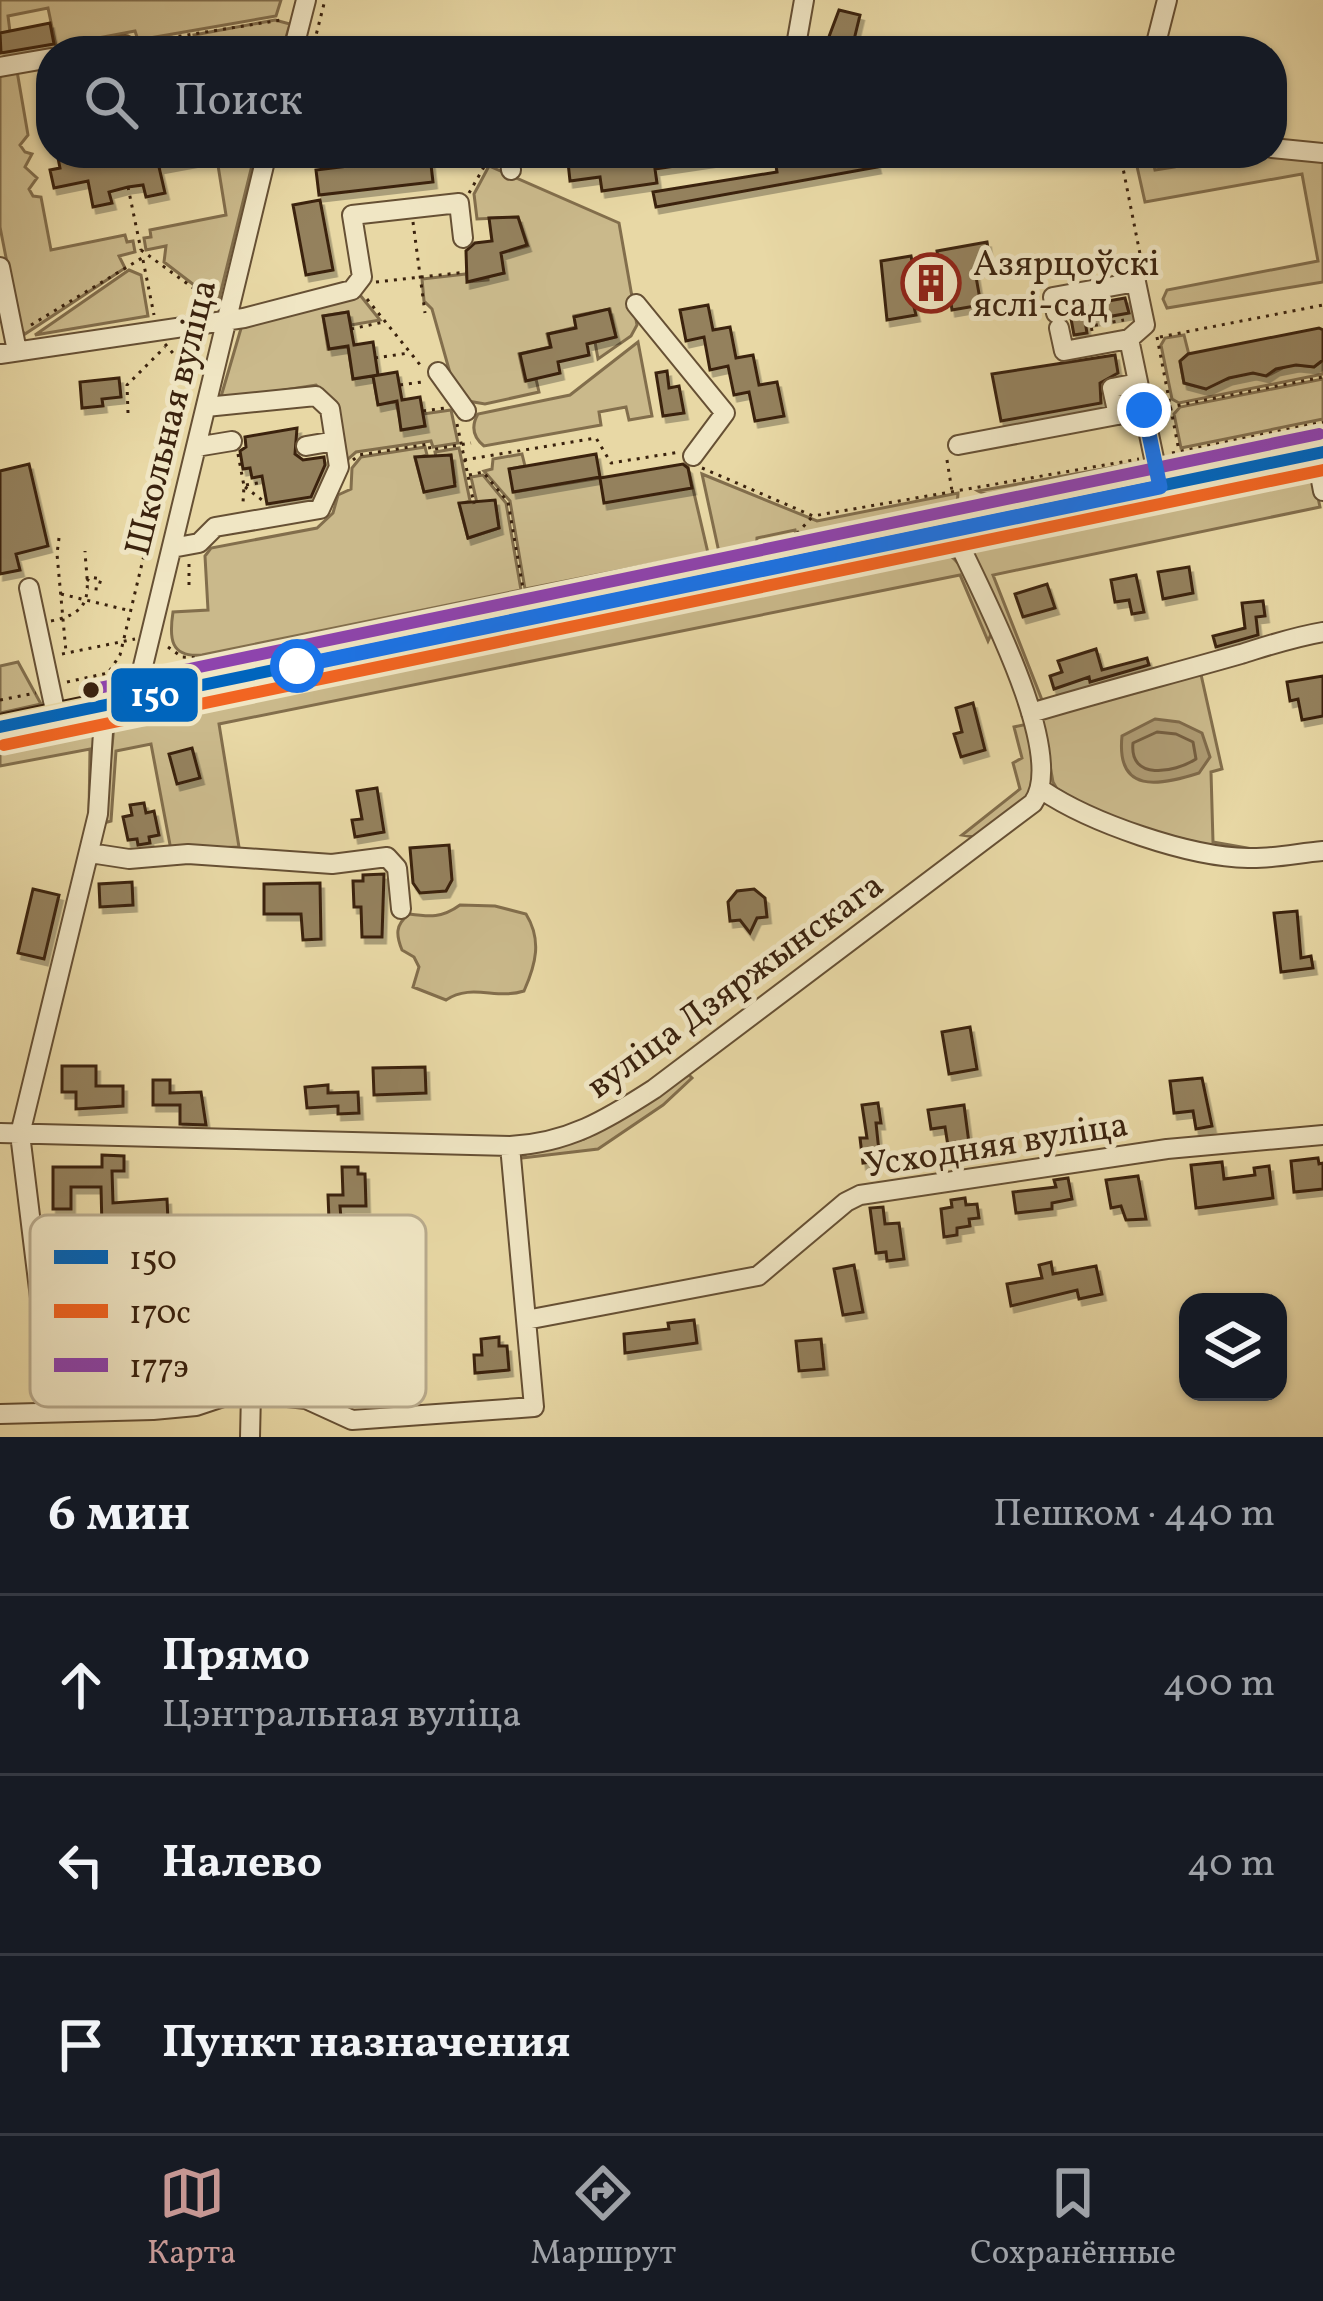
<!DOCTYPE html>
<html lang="ru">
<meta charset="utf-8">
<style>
body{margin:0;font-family:Vollkorn,serif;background:#242831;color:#f1f3f6}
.controls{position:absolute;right:36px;bottom:36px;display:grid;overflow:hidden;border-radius:24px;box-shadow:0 3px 9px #0004}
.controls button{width:108px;height:108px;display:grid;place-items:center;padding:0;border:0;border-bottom:3px solid #363941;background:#171b24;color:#f1f3f6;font:60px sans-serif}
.stop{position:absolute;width:36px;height:36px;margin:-27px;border:9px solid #1a73e8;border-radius:50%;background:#fff}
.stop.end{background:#1a73e8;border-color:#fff;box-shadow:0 3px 12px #0008}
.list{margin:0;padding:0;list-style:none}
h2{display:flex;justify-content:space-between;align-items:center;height:156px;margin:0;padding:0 48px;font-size:51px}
h2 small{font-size:39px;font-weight:400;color:#9ea1a6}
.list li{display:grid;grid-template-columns:78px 1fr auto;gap:36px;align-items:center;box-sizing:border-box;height:180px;padding:0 48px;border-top:3px solid #363941}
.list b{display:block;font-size:45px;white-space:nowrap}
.list p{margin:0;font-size:39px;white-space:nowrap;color:#9ea1a6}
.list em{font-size:39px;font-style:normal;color:#9ea1a6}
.icon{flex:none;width:66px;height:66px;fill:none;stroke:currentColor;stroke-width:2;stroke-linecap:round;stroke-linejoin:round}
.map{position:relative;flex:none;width:1323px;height:1437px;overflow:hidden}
.search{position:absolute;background:#171b24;box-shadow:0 3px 9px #0004;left:36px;right:36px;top:36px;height:132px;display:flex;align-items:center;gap:30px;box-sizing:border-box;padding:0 42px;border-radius:48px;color:#9ea1a6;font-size:45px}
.sheet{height:696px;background:#171b24}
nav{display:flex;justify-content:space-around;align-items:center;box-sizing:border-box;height:168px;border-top:3px solid #363941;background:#171b24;font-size:33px;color:#9ea1a6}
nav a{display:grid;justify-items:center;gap:6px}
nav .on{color:#c59692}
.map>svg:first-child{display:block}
.green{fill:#cab98b;stroke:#826e4c;stroke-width:3}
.water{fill:#ad9a72;stroke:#7f6a4a;stroke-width:3}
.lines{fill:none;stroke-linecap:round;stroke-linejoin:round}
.shore{stroke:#745e40;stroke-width:3}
.building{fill:#94815d;stroke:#3a220e;stroke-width:3;filter:url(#shadow)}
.minor-casing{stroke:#665034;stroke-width:22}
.major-casing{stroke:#3a220e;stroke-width:28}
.path{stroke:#3a220e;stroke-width:3;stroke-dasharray:3 6;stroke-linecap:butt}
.minor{stroke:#f0e6c4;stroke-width:18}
.major{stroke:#e8d8a5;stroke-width:24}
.bus-1-casing{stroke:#f0e6c4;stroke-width:21}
.bus-2-casing{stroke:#f0e6c4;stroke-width:21}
.bus-3-casing{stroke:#f0e6c4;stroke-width:21}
.bus-1{stroke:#0065bd;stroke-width:12}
.bus-2{stroke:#f26522;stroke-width:12}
.bus-3{stroke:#8e44ad;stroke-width:12}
.route{stroke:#1a73e8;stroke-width:15}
.bus-dot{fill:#3a220e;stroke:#f0e6c4;stroke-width:4.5}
.labels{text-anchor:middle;stroke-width:10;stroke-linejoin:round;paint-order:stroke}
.poi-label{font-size:36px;fill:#3a220e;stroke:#f0e6c4;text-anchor:start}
.street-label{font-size:36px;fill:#3a220e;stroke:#f0e6c4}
.key{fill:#f0e6c4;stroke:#b9ab8d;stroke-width:3}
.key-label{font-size:33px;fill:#3a220e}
.line-badge{stroke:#f0e6c4;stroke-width:4.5}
.badge-label{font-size:33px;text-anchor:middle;font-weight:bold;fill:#fff}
</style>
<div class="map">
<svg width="1323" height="1437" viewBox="0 0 1323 1437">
<defs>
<filter id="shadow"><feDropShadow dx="3.5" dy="6" stdDeviation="0" flood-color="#0004"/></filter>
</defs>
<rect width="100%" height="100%" fill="#e8d8a5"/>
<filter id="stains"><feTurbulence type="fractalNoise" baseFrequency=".00167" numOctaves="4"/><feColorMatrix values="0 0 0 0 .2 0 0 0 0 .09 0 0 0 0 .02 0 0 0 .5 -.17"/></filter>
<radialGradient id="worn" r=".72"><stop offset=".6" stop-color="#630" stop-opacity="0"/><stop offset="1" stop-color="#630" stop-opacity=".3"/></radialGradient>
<path class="green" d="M0,0H281L276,16L138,40L135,31L56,46L48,8L8,16L10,32L0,33Z
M275,20L290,24L282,51H197L194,35Z
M17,71L28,135L20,145L25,152L32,154L25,167L37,178L29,189L33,196L41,197L51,250L125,235L127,242L133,241L135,252L119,256L125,268L25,334L20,329L0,227V75Z
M216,153H255L219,299L211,298L164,262L166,246L146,250L144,238L151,237L150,230L226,215Z
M1134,153H1151L1155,170L1174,167L1171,153H1263L1323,159V282L1167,308L1163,299L1167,290L1318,261L1302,174L1145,202Z
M489,166L619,223L637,325L631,336L598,359L595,342L616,337L610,309L574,316L576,327L547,334L550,347L519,354L525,381L536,379L539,392L485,404L468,401L452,380L432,309L424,301L422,279L466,274L468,282L488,280V276L504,273L498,254L528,246L518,217L477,219L474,194Z
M129,270L141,275L148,316L35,335Z
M360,295L380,320L351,325L348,312L323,316L328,349L348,347L353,379L373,376L378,404L396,402L402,430L425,426L423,414L451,410L458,443L433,447L431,441L356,452L348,459L345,470L334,402L316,385L220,400L242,325Z
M1184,335L1189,355L1180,362L1184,383L1206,389L1214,382L1228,379V375L1255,373L1267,376L1296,361L1297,365L1314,367L1323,360V374L1179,403L1172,399L1161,345L1165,338Z
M638,342L652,416L629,420L626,407L599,412L601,425L484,446C473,437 471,426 478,414L570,395Z
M1323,379V419L1181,448L1174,414L1180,407Z
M1323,426V437L1192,463L1177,456Z
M425,447L427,455L415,458L424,492L455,482L451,455L436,457L435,452L459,448L470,501L459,504L468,538L499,528L495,501L477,503L471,477L483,475L506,503L521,590L202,655C170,658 169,638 173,612L208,610L205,556L211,548L317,528L333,513L338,495L351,489L352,468L361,457Z
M522,454L525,466L510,469L514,492L600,478L605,502L691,487L687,463L708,553L525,589L510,501L484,471L492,469L493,459Z
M1149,461L1139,473C1101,480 1010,509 978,491Z
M1306,473L1314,479L1320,507L993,575L1044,705L1038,708L973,552L978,541Z
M702,474L817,521L958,493C958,504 953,512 943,515L818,540L797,538L795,530L757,538L756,556L728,563L720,557Z
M941,551C969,560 980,607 992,632L988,641L960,575L219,724L239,847L171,850L151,744L116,751L111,821L104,823L114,726L127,717Z
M709,560V568L208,672L206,660Z
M18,662L41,704L0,713V666Z
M1200,670L1222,769L1211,772L1213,842L1264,851L1235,852L1115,822L1057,789L1053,782L1041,716Z
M82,721L93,725L97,746L89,815L90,749L0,766V738Z
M1028,724L1037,755L1032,793L974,837L962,835L1020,789L1013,763L1022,758L1014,727Z
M460,905L495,906L526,914C542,940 536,964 524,991C497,1000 471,983 446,1000L413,987L419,967L414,957L402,950C396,935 395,925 409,914C430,917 442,918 460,905Z
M689,1075L692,1078L663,1105L598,1149L522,1158L527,1153L584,1139Z"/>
<path class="water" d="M1155,719L1179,722L1202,733L1210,757L1199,773C1159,786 1116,794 1122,736Z"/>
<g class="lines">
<path class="shore" d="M1157,732L1176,734L1193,742L1196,759C1174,773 1129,781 1133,743Z"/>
</g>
<path class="building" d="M839,10L860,15L852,48L827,42Z
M50,23L54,44L1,53L0,33Z
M57,153H201L202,159L159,167L165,193L146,197L143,185L128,187L109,192L112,203L93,207L88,181L54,188L50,170L60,168Z
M567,153H599V164L677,153H716V160L655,169L657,183L602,191L600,177L570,181Z
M774,153H810L811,166L874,155L877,167L656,207L653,192L777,172Z
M430,156L433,182L319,195L316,170Z
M320,200L333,270L306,275L293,205Z
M518,217L527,245L501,253L504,273L467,282L466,251L475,243L492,241L489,218Z
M987,242L991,268L975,271L981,305L952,310L950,296L913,303L916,315L887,320L881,261L911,256L914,271L940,267L937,251Z
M1125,298L1129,313L1085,321L1087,333L1074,335L1069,308Z
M708,305L713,330L730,327L736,358L753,355L759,385L777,382L784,416L755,421L749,392L734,395L728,366L710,370L704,337L686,341L680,310Z
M609,309L616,337L587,344L589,355L558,362L560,373L526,381L520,354L551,347L548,334L576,328L574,317Z
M348,312L354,345L373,342L378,375L353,379L348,346L329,349L323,316Z
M1319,328L1323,330V360L1314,367L1296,365L1276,369L1266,376L1253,373L1229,378L1206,389L1184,383L1180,361L1188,354Z
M1115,355L1118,373L1100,383L1101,403L1001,421L992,374Z
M667,371L669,388L679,386L684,413L663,416L656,373Z
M397,372L402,400L420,397L425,426L401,430L397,401L378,405L373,376Z
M119,378L121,397L102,399L103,406L82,408L80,382Z
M297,428L295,454L303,460L324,457L325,465L311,497L267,504L262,476L252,478L250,468L243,469L240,451L246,447L245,437Z
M596,454L600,477L513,492L509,469Z
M451,455L455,486L424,492L415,457Z
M29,464L48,546L16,554L20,570L0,574V471Z
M683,464L688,468L692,488L604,503L600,478Z
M495,500L499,528L468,538L459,503Z
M1189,567L1193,593L1163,599L1158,572Z
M1136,575L1144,612L1132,614L1129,600L1115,602L1111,580Z
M1047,584L1055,608L1023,617L1015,594Z
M1263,601L1265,616L1256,617L1258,635L1216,647L1213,636L1245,628L1242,603Z
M1096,649L1102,670L1147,658L1149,665L1090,682L1089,677L1054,689L1050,676L1062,672L1058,661Z
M1323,676V716L1302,720L1298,699L1290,701L1287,682Z
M973,703L985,750L961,757L954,734L962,732L956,708Z
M192,748L200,778L177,784L169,754Z
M377,788L384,832L355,837L352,820L362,819L357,791Z
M144,803L146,813L154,811L159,835L149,837L150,843L138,845L137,839L128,840L123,817L132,815L130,805Z
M449,845L452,880L446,891L420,893L413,883L410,848Z
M384,874L382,937H362L361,907H354L353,881H363V875Z
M132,882L133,905L100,907L99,884Z
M320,883L321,939L303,940L301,914H264V884Z
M33,889L59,895L44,959L18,953Z
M754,889L765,898L767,917L757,918L750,933L740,920L730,921L728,902L737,891Z
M1297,911L1301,958L1311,956L1313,968L1281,972L1274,913Z
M970,1027L977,1069L949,1074L942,1032Z
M62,1066H96V1086H123V1106L76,1109V1092H62Z
M425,1067L426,1093L374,1095L373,1068Z
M1202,1078L1212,1126L1196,1129L1193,1111L1174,1113L1170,1081Z
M153,1080H170V1093L201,1092L206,1125L180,1124V1105H153Z
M328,1085V1093L358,1092L359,1113L338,1114V1106L307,1108L305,1087Z
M878,1103L881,1123H876L880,1161L863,1163L860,1138H867L862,1105Z
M964,1105L969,1143L948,1146L945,1127L931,1129L928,1110Z
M102,1155L124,1156V1171H112L113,1203L167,1199L168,1221L102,1228L101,1187H71V1209H53V1167H102Z
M1318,1158L1319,1164L1323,1163V1189L1294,1192L1291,1161Z
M1222,1162L1224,1179L1255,1175L1254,1168L1269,1166L1273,1198L1196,1208L1191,1165Z
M342,1167H358V1174H365L366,1206H340L341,1219L329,1220L328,1195H343Z
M1138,1176L1146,1219L1126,1220L1121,1206L1111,1208L1106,1180Z
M1068,1178L1072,1199L1052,1203V1209L1016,1213L1013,1192L1056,1187L1054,1180Z
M965,1198L966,1205L977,1204L979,1218L969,1219L970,1226L957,1228V1235L944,1237L941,1209L952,1207L951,1200Z
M883,1207L885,1224L899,1223L904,1259L887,1261L886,1252L876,1253L870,1208Z
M1051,1262L1053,1274L1096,1266L1102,1294L1079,1299L1077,1290L1011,1306L1007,1284L1042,1278L1039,1265Z
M854,1265L863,1312L843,1315L834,1269Z
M694,1320L697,1343L625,1353L624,1334L669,1329L668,1323Z
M499,1337V1346H507L509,1370L475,1373L474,1355H482L481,1339Z
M821,1339L824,1369L799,1371L796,1341Z"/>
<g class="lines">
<g class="minor-casing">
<path id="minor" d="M91,51L125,45
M293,51L306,0
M795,51L804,0
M1154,51L1167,0
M0,67L51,58
M1272,148L1323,153
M509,153L511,170
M0,267L17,351
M636,304L725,413L693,456
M1056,313L1053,297L1136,282L1145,325L1129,339L1064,351L1059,328
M1129,339L1160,487
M0,354L244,318L352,290L362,277L352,215L459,203L463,238
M438,372L466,411
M1118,415L1112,388L1138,383
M958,445L1144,410
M306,446L335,441
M196,447L232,441
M1316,454L1323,491
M172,548L199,543L215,527L320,509L339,467L330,409L316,396L206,407
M29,588L56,715
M146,698L143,666L267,153
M1031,713C1101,692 1171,674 1241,654C1270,645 1293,637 1323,632
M1042,790C1091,823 1189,857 1248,858C1272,859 1299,853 1323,851
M90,853L129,859L188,854L332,864L387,857L397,868L401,909
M0,1133L510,1146C568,1143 606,1120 654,1089L1033,803C1069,753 978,586 953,531
M510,1146L526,1320L758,1276L846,1202L860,1195L1167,1149L1323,1135
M54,1412L20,1134L98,814L103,732L99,706
M0,1414L153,1410L196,1406L229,1395L251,1393L306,1399L352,1420L534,1407L526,1320
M250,1437L251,1393"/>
</g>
<g class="major-casing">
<path id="major" d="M0,727L1323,452"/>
</g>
<path class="path" d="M143,42L281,20
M312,51L325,0
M1120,153L1143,269
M128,187L141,250
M469,193L488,160
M413,222L425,313
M141,250L211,301
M143,260L154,315
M376,282L467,272
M367,299L421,366
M31,325L142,258
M351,329L384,322
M1092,331L1091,326L1124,320
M1157,337L1179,451
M1160,337L1323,305
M165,344L190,373
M375,358L409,353
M400,385L422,382
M1161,402L1170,407L1323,377
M423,411L445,408
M128,413L127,385L165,347
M457,424L474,504
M1172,453L1323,422
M238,454L244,486L243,503
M353,460L359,455L429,444L430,450L471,443
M464,460L596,438L611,463L680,452
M947,460L952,491
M702,468L813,516L1139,459
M469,475L483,472L508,502L524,594
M246,485L263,482
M245,487L266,503
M59,538L57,554L66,652
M791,540L813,516
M87,581L90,577L101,579L98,589L88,588
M189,585V563
M61,594L127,610
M51,621C97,612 87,590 85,551
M168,647L182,657L201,658L779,544
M62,654L135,639
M67,682L108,673L120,655L171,443L200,343
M0,700L36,693"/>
<use href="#minor" class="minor"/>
<use href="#major" class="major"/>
<g class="bus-1-casing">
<path id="bus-1" d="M0,727L1323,452"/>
</g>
<g class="bus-2-casing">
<path id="bus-2" d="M4,745L1323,470"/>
</g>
<g class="bus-3-casing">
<path id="bus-3" d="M89,690L1319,434"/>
</g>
<use href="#bus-1" class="bus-1"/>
<use href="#bus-2" class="bus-2"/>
<use href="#bus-3" class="bus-3"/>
</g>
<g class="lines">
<path class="route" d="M297,666L1160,487L1144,410"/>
</g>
<defs>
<g id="building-ring" transform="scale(3)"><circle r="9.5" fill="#f0e6c4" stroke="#8f2418" stroke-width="1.5"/><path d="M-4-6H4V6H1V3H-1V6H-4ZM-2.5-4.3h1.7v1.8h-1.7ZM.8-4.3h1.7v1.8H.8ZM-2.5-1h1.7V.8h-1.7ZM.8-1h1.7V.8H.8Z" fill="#8f2418"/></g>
</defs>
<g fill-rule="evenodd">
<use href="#building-ring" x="931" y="283"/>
</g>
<circle class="bus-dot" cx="91" cy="690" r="10"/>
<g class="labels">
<g class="poi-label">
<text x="973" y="275">Азярцоўскі<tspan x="973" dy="41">яслі-сад</tspan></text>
</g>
<g class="street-label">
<text transform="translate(169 417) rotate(-76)" y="13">Школьная вуліца</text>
<text transform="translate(734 984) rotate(-36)" y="13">вуліца Дзяржынскага</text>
<text transform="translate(996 1143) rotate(-9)" y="13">Усходняя вуліца</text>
</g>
</g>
<rect x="30" y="1215" width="396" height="192" rx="18" class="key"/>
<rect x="54" y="1250" width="54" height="14" fill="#0065bd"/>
<rect x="54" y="1304" width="54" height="14" fill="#f26522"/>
<rect x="54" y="1358" width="54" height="14" fill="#8e44ad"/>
<g class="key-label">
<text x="129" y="1269">150</text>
<text x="129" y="1323">170с</text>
<text x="129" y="1377">177э</text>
</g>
<rect class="line-badge" x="109" y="666" width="91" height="58" rx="12" fill="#0065bd"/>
<g class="badge-label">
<text x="155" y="706">150</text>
</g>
<rect width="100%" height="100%" filter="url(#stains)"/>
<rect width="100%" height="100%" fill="url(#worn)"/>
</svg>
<div class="controls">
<button><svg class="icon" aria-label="layers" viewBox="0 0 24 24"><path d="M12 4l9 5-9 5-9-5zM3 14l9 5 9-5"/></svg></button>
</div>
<div class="stop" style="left:297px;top:666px"></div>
<div class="stop end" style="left:1144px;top:410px"></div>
<div class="search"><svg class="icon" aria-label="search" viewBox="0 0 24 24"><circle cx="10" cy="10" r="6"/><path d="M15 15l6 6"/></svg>Поиск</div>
</div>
<section class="sheet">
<h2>6 мин<small>Пешком · 440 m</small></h2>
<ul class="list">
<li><svg class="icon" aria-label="ahead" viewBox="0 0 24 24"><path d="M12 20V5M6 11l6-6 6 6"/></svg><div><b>Прямо</b><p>Цэнтральная вуліца</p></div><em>400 m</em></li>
<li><svg class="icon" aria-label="left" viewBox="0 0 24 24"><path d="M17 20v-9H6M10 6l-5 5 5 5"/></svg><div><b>Налево</b></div><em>40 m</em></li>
<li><svg class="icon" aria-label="arrive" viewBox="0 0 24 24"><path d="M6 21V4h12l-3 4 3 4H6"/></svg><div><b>Пункт назначения</b></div></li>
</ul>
</section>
<nav>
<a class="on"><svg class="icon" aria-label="map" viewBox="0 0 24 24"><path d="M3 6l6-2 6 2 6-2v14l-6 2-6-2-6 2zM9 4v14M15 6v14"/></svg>Карта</a>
<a><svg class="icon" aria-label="directions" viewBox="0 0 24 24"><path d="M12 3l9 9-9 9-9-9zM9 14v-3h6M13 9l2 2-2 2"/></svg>Маршрут</a>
<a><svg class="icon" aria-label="saved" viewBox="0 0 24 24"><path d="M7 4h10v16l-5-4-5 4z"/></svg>Сохранённые</a>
</nav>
